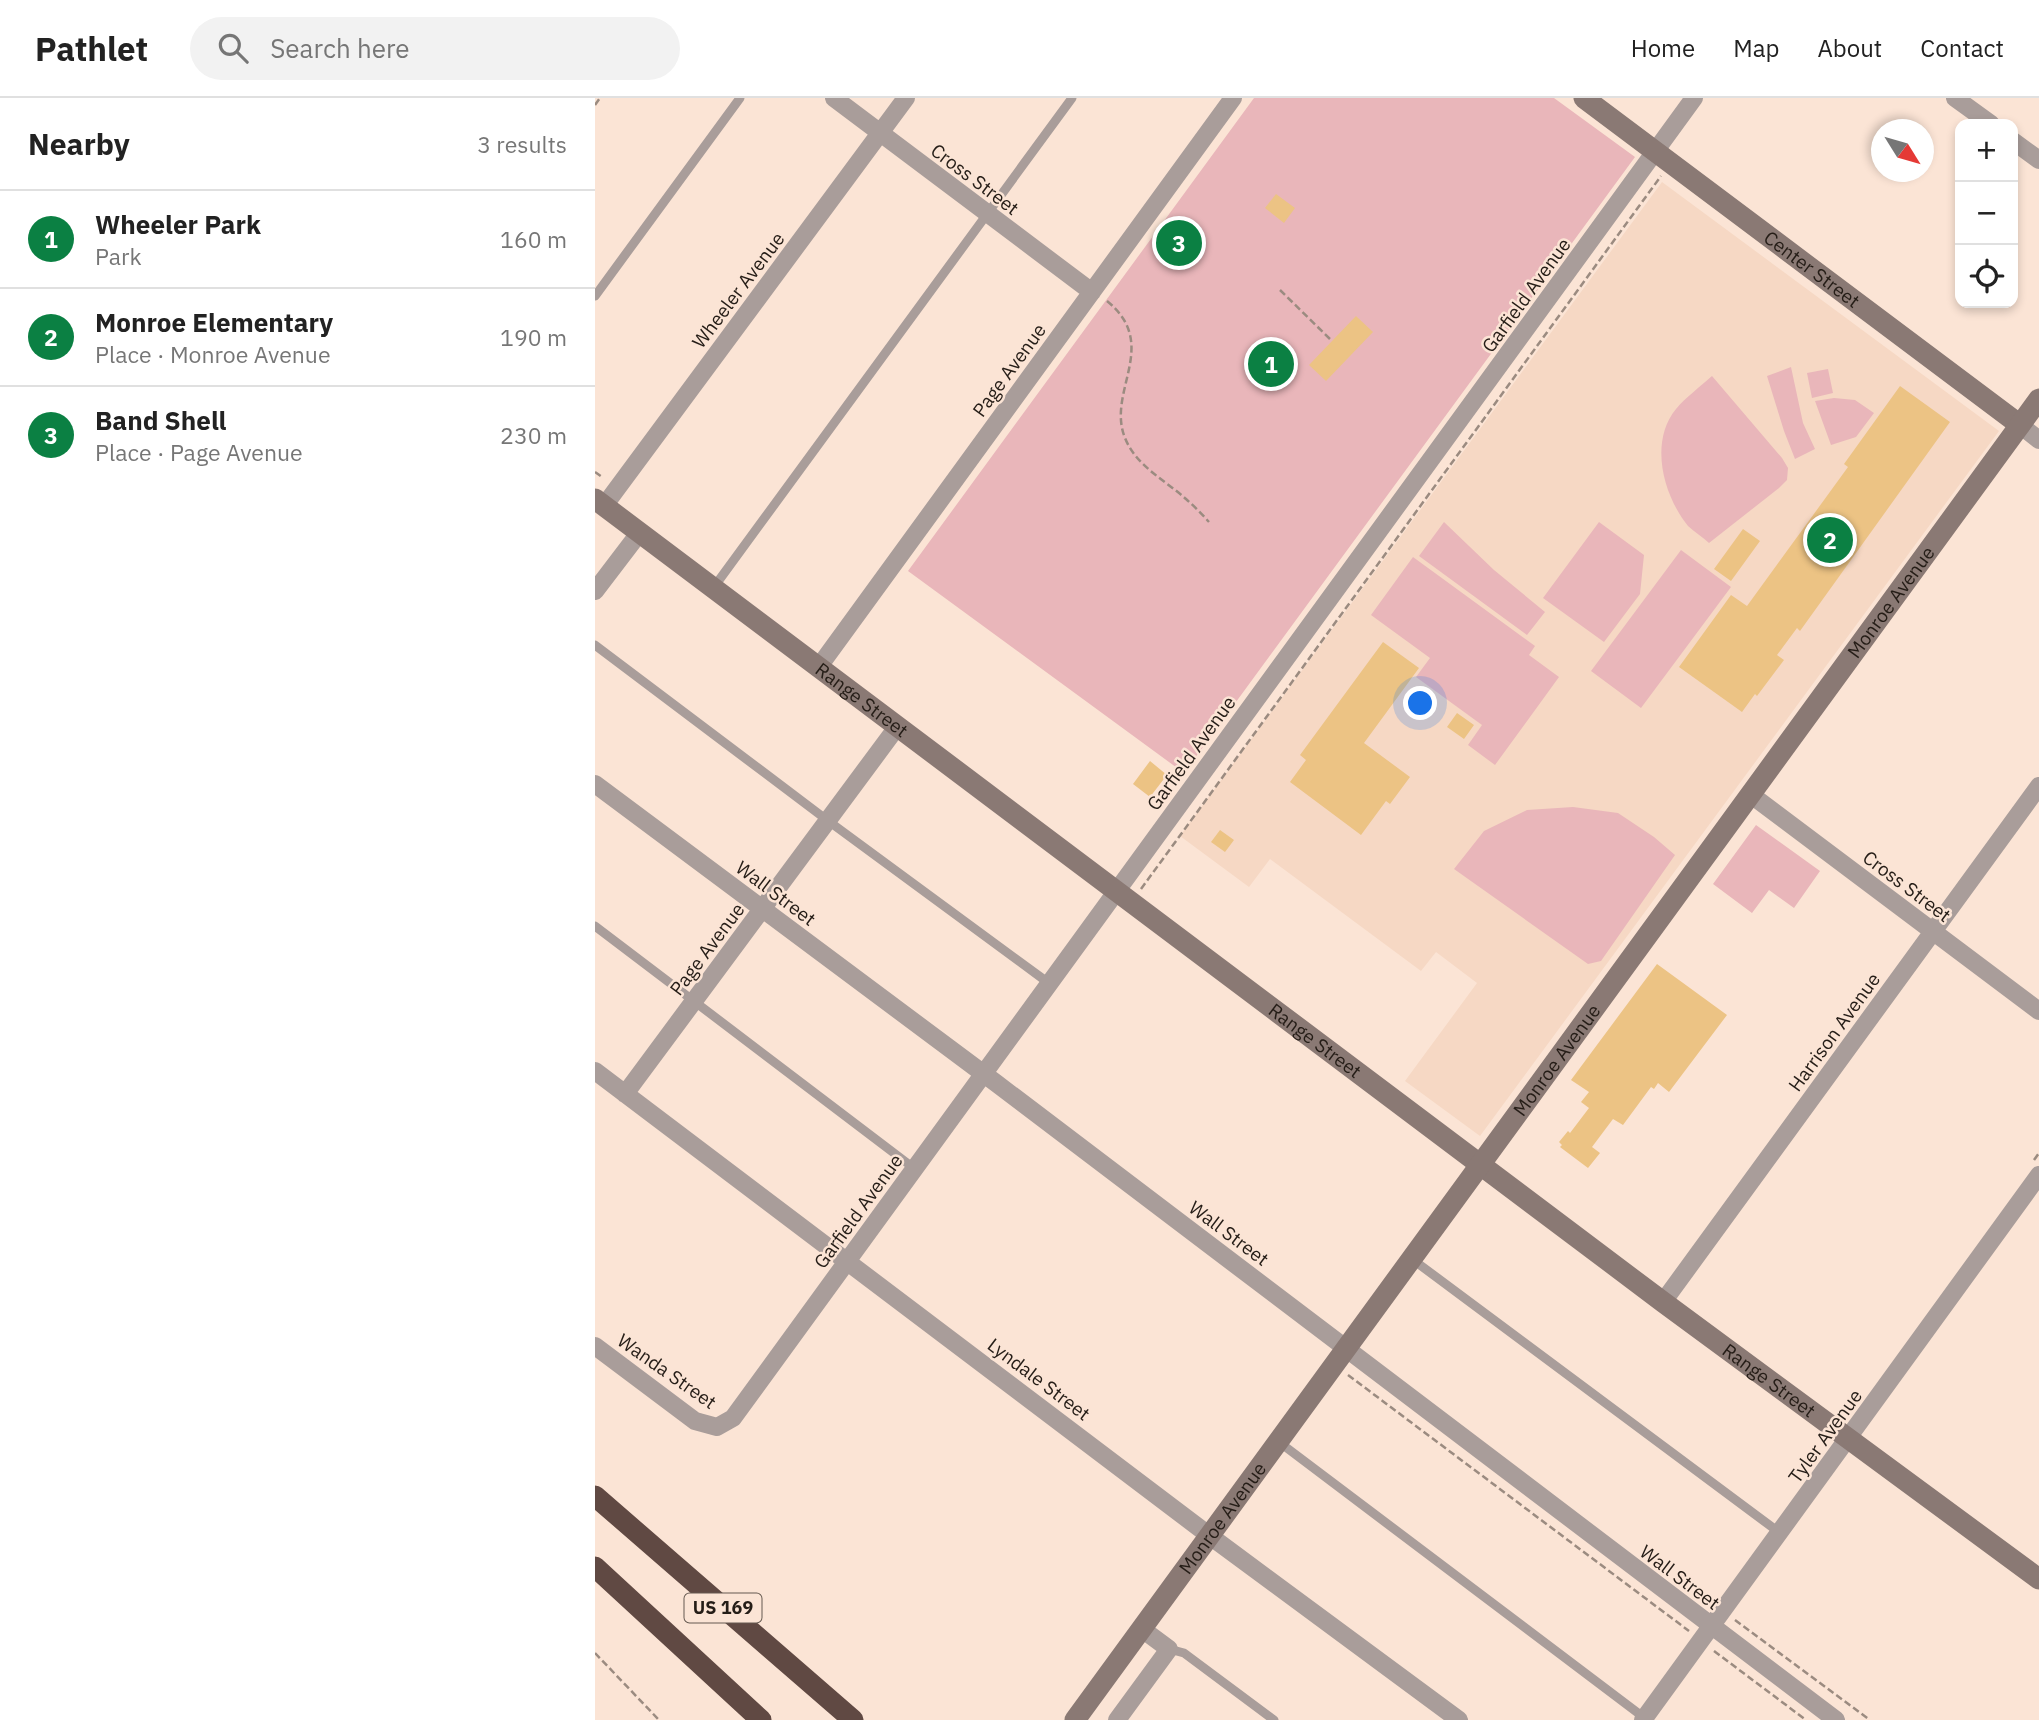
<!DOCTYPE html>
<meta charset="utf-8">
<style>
body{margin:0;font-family:"IBM Plex Sans",sans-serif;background:#f2f2f2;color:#222}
.controls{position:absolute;right:21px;top:21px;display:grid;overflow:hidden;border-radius:14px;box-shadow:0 4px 10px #0003}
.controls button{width:63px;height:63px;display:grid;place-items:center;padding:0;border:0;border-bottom:2px solid #e0e0e0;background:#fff;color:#222;font:35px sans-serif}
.compass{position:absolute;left:1276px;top:21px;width:63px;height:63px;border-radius:50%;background:#fff;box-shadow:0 4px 10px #0003;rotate:127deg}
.you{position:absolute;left:826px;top:606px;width:24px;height:24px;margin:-18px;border:5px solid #fff;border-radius:50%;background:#1a73e8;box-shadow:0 0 0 10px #1a73e833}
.badge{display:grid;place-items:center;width:46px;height:46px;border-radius:50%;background:#0b8043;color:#fff;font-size:23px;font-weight:700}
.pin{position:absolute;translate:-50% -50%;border:4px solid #fff;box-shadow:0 2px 7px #0006}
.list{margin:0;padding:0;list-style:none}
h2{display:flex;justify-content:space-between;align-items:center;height:91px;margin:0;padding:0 28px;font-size:30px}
h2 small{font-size:23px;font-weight:400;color:#767676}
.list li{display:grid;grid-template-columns:46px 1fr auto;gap:21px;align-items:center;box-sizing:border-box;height:98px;padding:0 28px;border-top:2px solid #e0e0e0}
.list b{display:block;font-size:26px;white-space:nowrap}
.list p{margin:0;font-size:23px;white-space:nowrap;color:#767676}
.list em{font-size:23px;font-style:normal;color:#767676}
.icon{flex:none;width:38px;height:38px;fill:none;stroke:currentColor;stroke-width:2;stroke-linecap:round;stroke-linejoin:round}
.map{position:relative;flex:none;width:1444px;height:1622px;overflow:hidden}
header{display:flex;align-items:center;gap:42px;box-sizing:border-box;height:98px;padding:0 35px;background:#fff;border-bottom:2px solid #e0e0e0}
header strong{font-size:33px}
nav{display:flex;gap:38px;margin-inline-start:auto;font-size:24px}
.search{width:490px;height:63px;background:#f2f2f2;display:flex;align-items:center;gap:18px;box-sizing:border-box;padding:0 24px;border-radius:38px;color:#767676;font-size:26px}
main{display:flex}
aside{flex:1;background:#fff}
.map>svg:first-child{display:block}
.built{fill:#f6d8c4}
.green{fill:#e9b6ba}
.building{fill:#ecc384}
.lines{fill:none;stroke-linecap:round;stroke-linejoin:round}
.path{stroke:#9b8b80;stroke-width:2.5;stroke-dasharray:7 3.5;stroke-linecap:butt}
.lane{stroke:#a99d9a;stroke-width:9}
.street{stroke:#a99d9a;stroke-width:18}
.secondary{stroke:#8a7974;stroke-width:21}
.highway{stroke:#604943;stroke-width:21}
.labels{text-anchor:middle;stroke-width:5;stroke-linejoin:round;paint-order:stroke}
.shield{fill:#fbe4d5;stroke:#655950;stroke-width:2}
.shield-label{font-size:18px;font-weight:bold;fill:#251d17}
.street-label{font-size:19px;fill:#251d17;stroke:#fbe4d5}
</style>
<header>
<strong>Pathlet</strong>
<div class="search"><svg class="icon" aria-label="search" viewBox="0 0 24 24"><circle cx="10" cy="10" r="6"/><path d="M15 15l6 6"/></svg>Search here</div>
<nav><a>Home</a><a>Map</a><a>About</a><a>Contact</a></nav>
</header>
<main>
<aside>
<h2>Nearby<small>3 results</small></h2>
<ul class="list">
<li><span class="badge">1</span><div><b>Wheeler Park</b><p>Park</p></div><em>160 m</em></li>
<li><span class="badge">2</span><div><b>Monroe Elementary</b><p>Place · Monroe Avenue</p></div><em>190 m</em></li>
<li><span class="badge">3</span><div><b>Band Shell</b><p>Place · Page Avenue</p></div><em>230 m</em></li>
</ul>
</aside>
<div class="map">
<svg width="1444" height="1622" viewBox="0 0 1444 1622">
<rect width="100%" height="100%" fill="#fbe4d5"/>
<path class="built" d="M1067,84L1404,333L885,1038L810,983L882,885L841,854L826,873L675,761L654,789L585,738Z"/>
<path class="green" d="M659,0H959L1040,59L589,675L313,473Z
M1196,269L1208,325L1220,351L1200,361L1189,333L1172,278Z
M1233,271L1238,295L1217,300L1212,275Z
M1117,278L1187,360L1193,370L1192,382L1184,390L1114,445C1108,439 1099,434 1093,428C1068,397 1054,344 1081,311C1091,299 1105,289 1117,278Z
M1239,300L1260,302L1279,315L1261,339L1236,347L1220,303Z
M849,424L899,472L950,514L932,537L824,458Z
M1004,424L1049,457L1045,496L1009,544L948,500Z
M1086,452L1136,489L1046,610L996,573Z
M818,459L940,548L934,557L964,579L900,667L873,647L887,627L821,579L835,560L776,517Z
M978,709L1023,715L1059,739L1080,757L1006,863L993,866L859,771L889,733L932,712Z
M1161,727L1225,773L1199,810L1174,792L1157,815L1118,786Z"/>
<path class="building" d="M681,96L700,110L689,125L670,110Z
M587,129L601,130L603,143L589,145L591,159L576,161L573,147Z
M761,218L778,234L731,283L714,267Z
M1305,288L1355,324L1205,533L1202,530L1182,557L1189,562L1162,598L1160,596L1147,614L1084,569L1136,497L1152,508L1253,369L1249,366Z
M1148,431L1165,443L1136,483L1119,471Z
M788,544L824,570L769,645L815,679L795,706L791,703L766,737L695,684L711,662L705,657Z
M862,615L879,627L869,641L852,629Z
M555,663L572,677L555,699L538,686Z
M625,732L639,742L630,754L616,744Z
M1062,866L1132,917L1074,994L1063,985L1059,991L1056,989L1028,1027L1018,1021L997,1049L1005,1055L993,1070L965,1049L967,1047L964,1044L973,1033L975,1035L994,1010L986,1004L994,994L976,982Z"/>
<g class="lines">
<path class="path" d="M0,7L5,0
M685,192L737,243
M512,203C566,247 511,293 530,340C541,368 570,382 591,401C599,408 607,416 614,424
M0,374L7,379
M546,791L1066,78
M1439,1062L1444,1055
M753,1277L1094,1533
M1140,1522L1275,1622
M1119,1553L1211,1622
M0,1555L64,1622"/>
<path class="lane" d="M0,198L145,0
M119,489L477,0
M0,547L232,722L455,886
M0,828L320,1071
M817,1161L1185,1435
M684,1344L1051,1621
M574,1551L589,1555L679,1622"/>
<path class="street" d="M239,0L497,194
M1360,0L1396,26
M1418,43L1444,62
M1425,327L1444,342
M9,408L311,0
M0,493L45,434
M223,570L638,0
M0,686L401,985L1241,1622
M1155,696L1444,913
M0,973L615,1438L864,1622
M30,996L302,629
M1068,1204L1444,688
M0,1248L100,1323L122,1329L138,1320L1099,0
M522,1622L574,1551L547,1531
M1048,1622L1444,1077"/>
<g class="secondary">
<path id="s1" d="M989,0L1425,327"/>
<path id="s2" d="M0,401L1068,1204L1444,1481"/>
<path id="s3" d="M480,1622L1444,301"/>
</g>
<path class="highway" d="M0,1398L258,1622
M0,1469L166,1622"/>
</g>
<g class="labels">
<rect class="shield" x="89.5" y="1495.5" width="77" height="29" rx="5"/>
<g class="shield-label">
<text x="128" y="1516">US 169</text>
</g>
<g class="street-label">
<text transform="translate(380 81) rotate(37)" y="7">Cross Street</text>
<text dy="7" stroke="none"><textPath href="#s1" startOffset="285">Center Street</textPath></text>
<text transform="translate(143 192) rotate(-53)" y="7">Wheeler Avenue</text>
<text transform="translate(931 197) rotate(-54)" y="7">Garfield Avenue</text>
<text transform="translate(414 272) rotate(-54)" y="7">Page Avenue</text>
<text dy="7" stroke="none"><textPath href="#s3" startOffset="1384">Monroe Avenue</textPath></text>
<text dy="7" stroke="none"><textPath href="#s2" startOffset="334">Range Street</textPath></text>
<text transform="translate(596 655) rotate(-54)" y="7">Garfield Avenue</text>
<text transform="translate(1312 788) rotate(37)" y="7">Cross Street</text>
<text transform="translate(181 795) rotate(37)" y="7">Wall Street</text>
<text transform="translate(112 851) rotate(-53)" y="7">Page Avenue</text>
<text transform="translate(1239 934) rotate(-54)" y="7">Harrison Avenue</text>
<text dy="7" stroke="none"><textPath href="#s2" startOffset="901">Range Street</textPath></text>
<text dy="7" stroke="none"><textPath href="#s3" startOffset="817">Monroe Avenue</textPath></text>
<text transform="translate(263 1113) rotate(-54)" y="7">Garfield Avenue</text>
<text transform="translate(634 1135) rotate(37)" y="7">Wall Street</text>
<text transform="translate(72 1273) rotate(35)" y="7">Wanda Street</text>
<text transform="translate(444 1281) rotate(37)" y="7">Lyndale Street</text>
<text dy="7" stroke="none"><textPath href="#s2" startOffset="1468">Range Street</textPath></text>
<text transform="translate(1230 1338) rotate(-54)" y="7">Tyler Avenue</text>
<text dy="7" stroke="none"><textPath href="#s3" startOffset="250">Monroe Avenue</textPath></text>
<text transform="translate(1085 1479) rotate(37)" y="7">Wall Street</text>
</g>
</g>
</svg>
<div class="controls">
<button>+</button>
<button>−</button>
<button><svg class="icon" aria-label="locate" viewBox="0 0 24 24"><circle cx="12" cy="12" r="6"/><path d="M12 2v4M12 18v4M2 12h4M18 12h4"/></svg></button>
</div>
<svg class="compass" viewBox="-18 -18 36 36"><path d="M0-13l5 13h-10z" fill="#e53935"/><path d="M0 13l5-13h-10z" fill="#767676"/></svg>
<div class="you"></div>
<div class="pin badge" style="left:676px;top:266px">1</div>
<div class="pin badge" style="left:1235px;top:442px">2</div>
<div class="pin badge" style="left:584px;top:145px">3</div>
</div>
</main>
